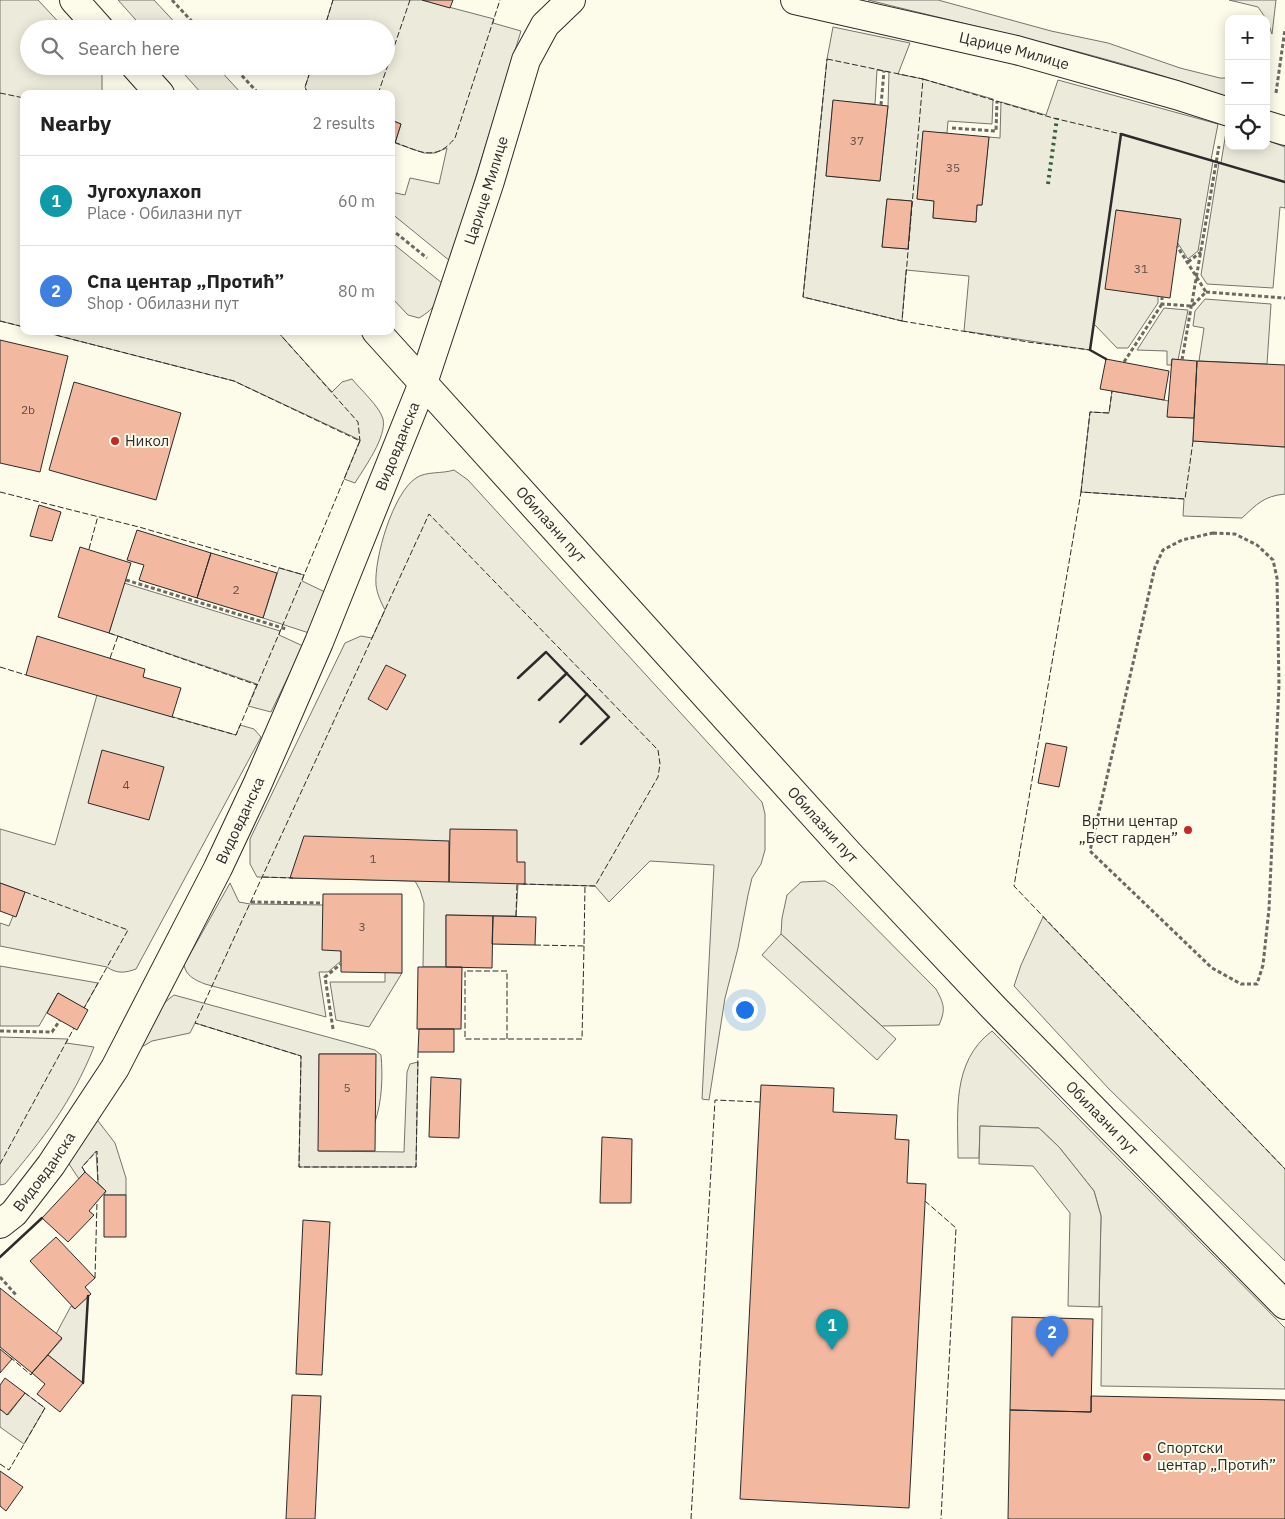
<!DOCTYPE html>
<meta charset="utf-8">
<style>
body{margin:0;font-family:"IBM Plex Sans",sans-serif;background:#f6f6f6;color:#222}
.controls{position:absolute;right:15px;top:15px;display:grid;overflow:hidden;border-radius:10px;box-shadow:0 2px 12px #0003}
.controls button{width:45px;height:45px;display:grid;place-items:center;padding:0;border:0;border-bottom:1px solid #e0e0e0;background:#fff;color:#222;font:25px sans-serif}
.you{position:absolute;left:744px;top:1009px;width:18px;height:18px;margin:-12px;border:4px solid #fff;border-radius:50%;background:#1a73e8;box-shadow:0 0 0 8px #1a73e833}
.badge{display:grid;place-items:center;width:32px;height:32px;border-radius:50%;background:#c62828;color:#fff;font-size:16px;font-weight:700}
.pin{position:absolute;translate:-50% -41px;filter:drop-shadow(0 1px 2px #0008)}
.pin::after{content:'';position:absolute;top:26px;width:18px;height:15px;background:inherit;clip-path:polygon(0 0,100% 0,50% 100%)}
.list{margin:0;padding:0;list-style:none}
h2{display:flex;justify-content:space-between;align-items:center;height:65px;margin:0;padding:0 20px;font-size:21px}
h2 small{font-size:16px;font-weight:400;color:#767676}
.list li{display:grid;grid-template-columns:32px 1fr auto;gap:15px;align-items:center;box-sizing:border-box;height:90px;padding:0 20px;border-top:1px solid #e0e0e0}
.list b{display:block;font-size:19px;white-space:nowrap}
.list p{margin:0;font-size:16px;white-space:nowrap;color:#767676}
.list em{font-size:16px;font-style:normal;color:#767676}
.icon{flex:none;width:28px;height:28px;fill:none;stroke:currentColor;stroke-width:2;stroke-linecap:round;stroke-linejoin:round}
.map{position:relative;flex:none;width:1285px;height:1519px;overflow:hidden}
.search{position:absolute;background:#fff;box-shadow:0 2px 12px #0003;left:20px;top:20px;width:375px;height:55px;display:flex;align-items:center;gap:12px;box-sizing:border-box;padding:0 18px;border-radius:28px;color:#767676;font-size:19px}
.panel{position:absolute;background:#fff;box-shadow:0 2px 12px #0003;left:20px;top:90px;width:375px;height:245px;border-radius:10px}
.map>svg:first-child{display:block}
.green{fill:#ecebdb;stroke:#74746e;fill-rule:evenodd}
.parking{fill:#eceadb;stroke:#74746e}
.building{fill:#f2b8a0;stroke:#2b2b2b}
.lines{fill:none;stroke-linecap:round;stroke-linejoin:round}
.street-casing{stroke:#2b2b2b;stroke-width:30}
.primary-casing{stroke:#2b2b2b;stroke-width:30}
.path{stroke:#6a6964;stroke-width:3;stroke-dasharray:4 2.5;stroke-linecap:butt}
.street{stroke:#fdfbea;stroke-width:28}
.primary{stroke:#fdfbea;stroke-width:28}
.hedge{stroke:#34623c;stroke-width:4;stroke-dasharray:2.5 4;stroke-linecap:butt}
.fence{stroke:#2b2b2b;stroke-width:1;stroke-dasharray:6 2.5;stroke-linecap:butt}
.wall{stroke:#2b2b2b;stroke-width:2.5}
.poi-dot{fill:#c62828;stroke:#fdfbea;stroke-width:2}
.labels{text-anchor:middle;stroke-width:4;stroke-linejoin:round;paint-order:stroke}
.number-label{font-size:12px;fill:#5d4e48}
.street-label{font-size:15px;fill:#2b2b2b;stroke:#fdfbea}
.poi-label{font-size:15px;fill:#2b2b2b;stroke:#fdfbea;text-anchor:start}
</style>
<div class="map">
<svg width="1285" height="1519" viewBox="0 0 1285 1519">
<rect width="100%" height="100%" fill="#fdfbea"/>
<path class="green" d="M0,0H38L65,29H29V66H99L102,69V91L101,94H24V327L0,321Z
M118,0H154L181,29H144Z
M333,0H422L494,19L493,23L521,31L450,261L391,213V192L405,195L410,178L439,184L447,148L435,153H424L395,143L401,124L391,120V94H308L305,87L312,66H386V29H324Z
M868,0H938L1051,31L1108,43L1180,68L1220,78H1229V98C1113,56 988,30 868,0Z
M1229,0H1276L1272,34L1267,20L1258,7Z
M833,27L910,43L898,74L923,79L993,99L992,124L948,121L947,133L923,132L917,199L934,201L933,218L976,222L977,205H982L989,137L1000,138L1001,102L1046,115L1058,80L1218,124L1211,160L1213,161L1198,251L1188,259L1177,242L1180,219L1116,210L1158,296V303L1128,348H1117L1094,324L1090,350L964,331L969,276L906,270L902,321L803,297L827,59ZM877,70L889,72L888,106L880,181L826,176L833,101L875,104ZM887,199L912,201L908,249L882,247Z
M177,66H216L242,94H202Z
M1227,126H1229V146H1266V140L1285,147V208L1280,207L1273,288L1207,284L1201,275L1219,162L1221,163Z
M391,242L442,283C437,302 436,308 419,318L408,315L391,297Z
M1205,299L1271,304L1267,364L1199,361L1204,328L1193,326L1195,311Z
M1164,308L1188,310L1178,360L1172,359L1171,365H1167V351L1137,350Z
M40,331H277L332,392L342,382L352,379C360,389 380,407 383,419C387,437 364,468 355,483L344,479L360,440L234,381Z
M1112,391L1169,401L1168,417L1194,418L1193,441L1285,447V494C1264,496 1257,504 1242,518L1183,516L1184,499L1081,492L1090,412L1109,413Z
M454,470L468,480L762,802L765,814V850L761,864L752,878L748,895L738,948L725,998L709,1100L702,1099L714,865L650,861L609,902L595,886L518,884L516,916L446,915V967H423L424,903L420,890L415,881L257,877L250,864V839L345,643L361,636L372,638L385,610C381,602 377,594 376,585C374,558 393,493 416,478C426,471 442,474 454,470Z
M279,568L304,575L302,581L325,592L309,633L263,618Z
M124,583L280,631L279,635L303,646L271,712L248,706L257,684L109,633Z
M97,695L236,735L240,725L254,729L261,737L136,969C125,973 117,974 107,967L0,946V923L9,926L13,916H16L25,892L0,883V829L55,845Z
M825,881L834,886L936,989C944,1004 946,1009 939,1025L882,1026L781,934L782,918L787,895L801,882Z
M230,883L239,902L250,904L323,905L341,951V961L328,972H319L326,1017L205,984C195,980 186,976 184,965Z
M1043,917L1285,1169V1261L1109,1089L1014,986L1021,965Z
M0,966L98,983L84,1008L58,993L39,1026H0Z
M385,972L402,973L369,1027L336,1020L330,982H385Z
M174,995L375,1050L381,1055C383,1077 382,1101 375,1122V1054H319V1151L404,1152L407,1072L410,1064L418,1062L416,1167H299L301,1056L195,1023L190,1033L152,1041L133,1052C145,1034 155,1007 174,995Z
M992,1031L1285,1328V1389L1101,1386L1102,1306L1099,1307L1101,1216L1094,1191L1059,1147L1039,1128L980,1126L979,1158H958C958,1113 951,1062 992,1031Z
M0,1037L68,1039L66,1043L94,1047C72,1102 43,1139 5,1184L0,1185Z
M95,1117L115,1143L126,1178V1195H104L106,1191L98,1183L96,1151L82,1167L85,1172L79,1179L67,1161Z
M88,1296L83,1383L48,1355L62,1339L56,1334L71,1306L75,1309Z
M25,1393L45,1408L24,1444L0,1427V1411L1,1410L8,1415Z"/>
<path class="parking" d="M781,934L896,1039L877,1060L762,955Z
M980,1126L1039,1128L1059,1147L1094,1191L1101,1216L1099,1307L1068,1306L1070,1213L1033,1166L979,1164Z"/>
<path class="building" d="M422,0H453L450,8Z
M833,100L888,106L880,181L826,176Z
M391,120L401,124L395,143L391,141Z
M923,131L989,137L982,205H977L976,222L933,218L934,201L917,199Z
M887,199L912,201L908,249L882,247Z
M1116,210L1181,219L1170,298L1105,289Z
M0,340L68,356L40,472L0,463Z
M1106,359L1169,371L1164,400L1100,389Z
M1172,359L1197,361L1194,418L1167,417Z
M1197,361L1285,365V447L1193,441Z
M74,382L181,413L156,500L49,470Z
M39,505L61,512L52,541L30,536Z
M137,530L211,553L197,598L139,580L144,565L127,560Z
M80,547L131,563L109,633L58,617Z
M211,553L277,573L263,618L197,598Z
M37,636L145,669L143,677L181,688L172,717L26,675Z
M386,665L406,675L387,710L368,699Z
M1046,743L1067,747L1059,787L1038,783Z
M102,750L164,767L149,820L88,803Z
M450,829L517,830V862H525V884L449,882Z
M304,836L449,841V882L290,878Z
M0,883L25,892L16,917L0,911Z
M323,894H402V973L341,972V951L322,950Z
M446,915L493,916L492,968L446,967Z
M493,916L536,917L535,945L492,944Z
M418,967H462L461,1029H417Z
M58,993L88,1010L77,1030L47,1013Z
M419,1029H454V1052H418Z
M319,1054H376L375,1151H318Z
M431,1077L461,1079L459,1138L429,1137Z
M761,1085L834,1088L833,1112L897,1115L895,1139L909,1140L907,1183L926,1184L909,1508L740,1499Z
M602,1137L632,1139L631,1203H600Z
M85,1172L106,1191L89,1211L94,1215L68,1242L42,1218Z
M104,1195H126V1237H104Z
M303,1220L330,1222L322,1375L296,1374Z
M56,1237L95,1278L85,1287L91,1294L75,1309L30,1261Z
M0,1288L62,1338L32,1373L0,1347Z
M1012,1317L1093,1319L1091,1412L1010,1410Z
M0,1349L12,1359L0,1373Z
M48,1355L83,1383L60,1412L37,1394L45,1384L32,1373Z
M5,1378L25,1393L7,1415L0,1409V1385Z
M292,1395L321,1396L315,1519H286Z
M1091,1396L1285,1400V1519H1008L1010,1410L1091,1412Z
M0,1471L23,1487L6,1511L0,1506Z"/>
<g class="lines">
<g class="street-casing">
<g id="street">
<path id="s1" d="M795,0L1016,50L1176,95L1229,112"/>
<path d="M1266,125L1285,131"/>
<path id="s2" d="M0,1224L14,1213L51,1165L115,1068L218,868L257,785L319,642L423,383L490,181L526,60L545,25L571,0"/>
</g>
</g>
<g class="primary-casing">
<g id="primary">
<path d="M74,0L100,29"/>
<path d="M135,66L160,94"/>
<path id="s3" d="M376,331L848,853L995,1009L1285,1305"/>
</g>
</g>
<path class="path" d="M172,0L199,29
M233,66L259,94
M1276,93L1285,29
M881,105L884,71
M952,128L996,131L997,101
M391,229L427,258
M1188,262L1201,252
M1206,292L1285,298
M1162,296V304L1192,306L1206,292L1177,246
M1182,360L1219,146
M1124,362L1162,304
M1213,533L1235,534L1257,545L1273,560L1277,578L1279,685L1269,909L1263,965L1257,984H1241L1212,968L1090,851L1155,567L1163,550L1182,540Z
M126,580L286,629
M251,902L323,903
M333,1029L325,977L341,964
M0,1031L52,1032L60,1020
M0,1277L16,1295"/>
<use href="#street" class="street"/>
<use href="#primary" class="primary"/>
<path class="hedge" d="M1048,184L1057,118"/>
<path class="fence" d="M324,29L333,0
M827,59L923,79L902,321L803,297Z
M923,79L1053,118L1121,134
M0,93L24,98
M308,94L305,87L312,66
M378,94L410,0
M394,142C419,151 435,163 455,138L500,0
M0,321L24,327
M902,321L1028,342L1090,350
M40,331L234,381L360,441L304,575
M277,331L358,422L360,441
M1193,441L1185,499L1081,492L1014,886L1285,1169
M0,492L139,527L304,575L236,735L172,717
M1081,492L1090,412L1109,413L1112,391
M89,549L98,516
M109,633L257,685
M110,658L118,636
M0,667L26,675
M263,877L293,878
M25,892L128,930L84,1008
M516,916L517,884
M535,945L584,946L585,885
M507,1039V971H465V1039H582L584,946
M418,1052L416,1167H299L301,1056L195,1023L429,514L658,750L660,764L658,777L595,886L523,884
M0,1164L74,1028
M85,1172L82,1167L97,1151L98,1183
M925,1201L956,1228L941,1519
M95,1278L97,1202
M10,1357L31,1375L32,1373
M0,1464L9,1470L45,1408L25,1393
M691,1519L715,1100L760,1102"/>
<path class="wall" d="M1106,359L1090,350L1121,134L1285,182
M518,678L546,652L609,717L581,744
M539,700L567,673
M560,722L587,694
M0,1257L42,1218
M83,1383L88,1296"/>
</g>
<g class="poi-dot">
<circle cx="115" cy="441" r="5"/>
<circle cx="1188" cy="830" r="5"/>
<circle cx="1147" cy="1457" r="5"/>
</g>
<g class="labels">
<g class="number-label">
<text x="857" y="145">37</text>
<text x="953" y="172">35</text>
<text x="1141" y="273">31</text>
<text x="28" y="414">2b</text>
<text x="236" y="594">2</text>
<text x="126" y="789">4</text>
<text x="373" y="863">1</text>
<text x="362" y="931">3</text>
<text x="347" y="1092">5</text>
</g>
<g class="street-label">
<text dy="5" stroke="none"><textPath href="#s1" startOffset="225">Царице Милице</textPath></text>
<text dy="5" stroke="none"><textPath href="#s2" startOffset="1149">Царице Милице</textPath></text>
<text dy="5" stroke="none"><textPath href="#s2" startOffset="878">Видовданска</textPath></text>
<text dy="5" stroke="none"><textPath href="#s3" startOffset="261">Обилазни пут</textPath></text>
<text dy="5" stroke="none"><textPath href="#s2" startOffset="472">Видовданска</textPath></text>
<text dy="5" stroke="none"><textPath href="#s3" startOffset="666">Обилазни пут</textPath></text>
<text dy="5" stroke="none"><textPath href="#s3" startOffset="1071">Обилазни пут</textPath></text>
<text dy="5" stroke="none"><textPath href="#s2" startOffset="69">Видовданска</textPath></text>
</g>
<g class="poi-label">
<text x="125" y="446">Никол</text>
<text x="1178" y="826" text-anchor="end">Вртни центар<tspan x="1178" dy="17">„Бест гарден”</tspan></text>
<text x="1157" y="1453">Спортски<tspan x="1157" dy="17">центар „Протић”</tspan></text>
</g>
</g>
</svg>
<div class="controls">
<button>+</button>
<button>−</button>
<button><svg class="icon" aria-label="locate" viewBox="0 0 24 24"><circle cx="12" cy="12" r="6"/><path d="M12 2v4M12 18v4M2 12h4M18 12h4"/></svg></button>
</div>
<div class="you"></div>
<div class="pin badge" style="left:832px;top:1350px;background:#0f9aa8">1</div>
<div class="pin badge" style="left:1052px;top:1357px;background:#3f7fe0">2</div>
<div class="search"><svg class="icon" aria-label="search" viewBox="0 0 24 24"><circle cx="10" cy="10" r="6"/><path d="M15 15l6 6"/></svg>Search here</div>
<section class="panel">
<h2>Nearby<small>2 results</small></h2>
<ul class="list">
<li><span class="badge" style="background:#0f9aa8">1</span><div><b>Југохулахоп</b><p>Place · Обилазни пут</p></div><em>60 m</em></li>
<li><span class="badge" style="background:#3f7fe0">2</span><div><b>Спа центар „Протић”</b><p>Shop · Обилазни пут</p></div><em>80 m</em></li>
</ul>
</section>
</div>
